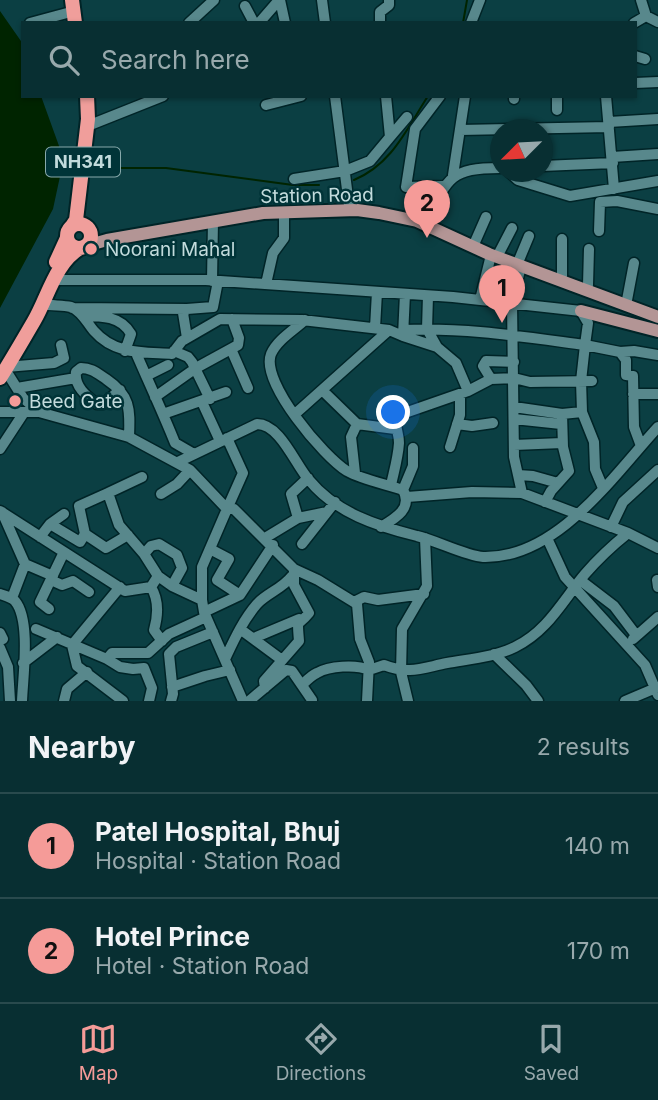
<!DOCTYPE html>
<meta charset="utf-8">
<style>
body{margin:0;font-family:Inter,sans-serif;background:#11373a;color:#f1f3f6}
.compass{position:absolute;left:490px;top:119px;width:63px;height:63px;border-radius:50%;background:#082f32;box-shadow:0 2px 5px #0004;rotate:246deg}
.you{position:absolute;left:394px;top:413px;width:24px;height:24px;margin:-18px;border:5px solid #fff;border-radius:50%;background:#1a73e8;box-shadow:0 0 0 10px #1a73e833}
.badge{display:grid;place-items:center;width:46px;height:46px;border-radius:50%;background:#f59b98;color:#111;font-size:23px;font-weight:700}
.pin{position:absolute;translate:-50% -58px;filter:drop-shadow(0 2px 4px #0008)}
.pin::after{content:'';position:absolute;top:37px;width:24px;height:21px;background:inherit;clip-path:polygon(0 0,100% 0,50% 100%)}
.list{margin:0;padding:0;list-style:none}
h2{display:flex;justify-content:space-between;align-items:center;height:91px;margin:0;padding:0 28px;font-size:30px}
h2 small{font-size:23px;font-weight:400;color:#98a9ac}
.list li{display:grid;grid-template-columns:46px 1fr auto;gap:21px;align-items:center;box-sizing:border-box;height:105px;padding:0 28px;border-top:2px solid #294a4d}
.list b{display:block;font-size:26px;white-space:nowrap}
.list p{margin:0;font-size:23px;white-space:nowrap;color:#98a9ac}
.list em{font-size:23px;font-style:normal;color:#98a9ac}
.icon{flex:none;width:38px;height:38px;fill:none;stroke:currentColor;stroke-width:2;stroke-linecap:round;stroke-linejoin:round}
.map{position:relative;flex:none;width:658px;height:701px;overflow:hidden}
.search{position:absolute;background:#082f32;box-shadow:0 2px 5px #0004;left:21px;right:21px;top:21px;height:77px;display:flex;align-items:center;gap:18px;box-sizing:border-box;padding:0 24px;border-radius:0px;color:#98a9ac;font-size:26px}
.sheet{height:301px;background:#082f32}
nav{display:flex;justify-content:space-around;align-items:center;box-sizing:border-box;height:98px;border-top:2px solid #294a4d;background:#082f32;font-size:19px;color:#98a9ac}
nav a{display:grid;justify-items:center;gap:4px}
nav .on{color:#f59b98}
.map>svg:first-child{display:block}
.water{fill:#002400}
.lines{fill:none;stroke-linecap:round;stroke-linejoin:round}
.stream{stroke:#002400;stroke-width:2}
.minor-casing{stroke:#002427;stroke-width:13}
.major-casing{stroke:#002427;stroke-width:16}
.highway-casing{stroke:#002427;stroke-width:18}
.minor{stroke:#58888c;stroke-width:10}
.major{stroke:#b39595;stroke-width:12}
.highway{stroke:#f09e9b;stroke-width:14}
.poi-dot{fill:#f59b98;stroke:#003438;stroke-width:2.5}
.labels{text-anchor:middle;stroke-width:5;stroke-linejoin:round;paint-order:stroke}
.shield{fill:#003438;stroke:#88a9ab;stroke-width:2}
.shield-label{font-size:18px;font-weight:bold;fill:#c2dbdc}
.street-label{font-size:19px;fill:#c2dbdc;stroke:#003438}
.poi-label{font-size:19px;fill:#c2dbdc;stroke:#003438;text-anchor:start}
</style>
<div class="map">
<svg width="658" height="701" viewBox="0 0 658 701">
<rect width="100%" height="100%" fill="#0b3f43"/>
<path class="water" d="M0,11L23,44V96H41L63,157L62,167L53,209L0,308Z"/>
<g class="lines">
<path class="stream" d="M463,23L467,0
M62,167L71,168
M98,168H166L293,185H319
M354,180C392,164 406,130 428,96"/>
<g class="minor-casing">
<path id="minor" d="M280,0L285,23
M322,0L325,23
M641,0L646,16L658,22
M245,6L254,23
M30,23L67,13
M189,23L214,0
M259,23L279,0
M380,23V12L389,5V0
M471,23L480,0
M634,23L646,16
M635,56L645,59
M635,83L658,82
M335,96L349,205
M440,96L415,129L406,187L443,186
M514,96V99
M606,96L614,189
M266,105L301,96
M557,110V96
M609,122L658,119
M90,125L163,96
M460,130L609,127
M390,137L407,117
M612,157L658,154
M542,166L613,163
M509,172L518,180L570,196L658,181
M453,175L465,96
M294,179L345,171L370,161L390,137L386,96
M428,221C447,178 450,168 500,168
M599,231L600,202L617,201L658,209
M475,242L486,217
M499,253L512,228
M519,260L529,236
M521,266L512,303L514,457L522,493
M562,276V239
M54,280H206L453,297L581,311L588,323L585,345L620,352L626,360V375L633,376L634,427L641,446
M212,281L213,221
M266,284L273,253L284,238V217
M588,285L589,249
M405,294L403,336L437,347
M428,296L427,329L437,347L456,363L468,391
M480,300L491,255
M627,300L634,263
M43,304C52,306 62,305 71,307C82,311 87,323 94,331C115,355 143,352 172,354L182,341L220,319L302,320L389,330L403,336
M72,308L187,309
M83,316C102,316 121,316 131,334L125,351
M305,320C294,330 277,340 271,354C260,382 324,457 347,471C363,480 386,484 403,490C413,508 396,518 381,527
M375,328L377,292
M403,330C464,327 525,337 585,345L581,381L582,412
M187,338L183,313L187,309L213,307L218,281
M231,349L248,388
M174,351L188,357L192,362L210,399
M620,352L634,351L658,355
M136,353C149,383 163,413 175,443L194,454
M6,367L54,363L64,358L61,345
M8,374L23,398L39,412
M146,376L168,365
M491,379L514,378L530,382L592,381
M17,388L76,378
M120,390L103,404H97C86,396 74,386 76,372L81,368C92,368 98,374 106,379C131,396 130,409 129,437
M322,390L357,424L395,429
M633,394H658
M155,397L196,368L238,345L239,338L232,319
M202,402L220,441
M514,407L562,414
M0,412H39L129,437L190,470L227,509L202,567V600L204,612L243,701
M163,414L226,392
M295,414L389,330
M514,419L561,424
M457,424L472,426L493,423
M227,438L243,473L227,509H234L294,569L318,580L357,604L360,639L369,662L367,701
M514,445L562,443
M450,447L460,415V394
M0,449L23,414
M178,462L257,424C280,424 295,464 309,480C336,513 377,526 417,536C435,540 466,556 483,557C557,559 613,476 658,427
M355,473L351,437L357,424
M518,475L533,476L558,483
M142,477L108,493L119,525L144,554L158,576L151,587C159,600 158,616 154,630L162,641
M391,485C394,471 398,458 399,443C399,431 393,426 399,415L468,391L491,379L483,366L486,361L514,362
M403,490L413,466V448
M108,493L79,506L85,534L106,548L128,535
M161,494L177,484L190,470
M407,497L472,492L522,493L628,533L658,548
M545,502L551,491L569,471L563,447L562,414L582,412L594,442L595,469L603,488
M0,511L125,591L151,587
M2,512L25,564
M298,518L327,512
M50,524L80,542L85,534
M611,527L623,502L658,470
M40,537L50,524L64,514
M265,538L298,518L291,494L308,478
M547,538L565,577L645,665L658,695
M302,544L335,502
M210,549L229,559L217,580L240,595
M144,554L151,546L159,544L177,555L182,568L172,586
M158,576L172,586L202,600
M51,580L62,585L73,581L89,592
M580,580L614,606L636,635
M657,580L658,587
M120,587L72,645L77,666L123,701
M0,594C6,596 11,597 15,601C31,620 23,676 22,701
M12,598L25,564L53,576
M354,602L364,597L378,600L424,594
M49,609L40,602L64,552
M204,612L240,595L273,545
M36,629L107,659L120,667L133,669L144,668L152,688L149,701
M240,629L282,660
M0,633L3,639L0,640
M254,638L299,619
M633,639L658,617
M0,648L8,667L10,701
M494,654L526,685L538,701
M107,659L112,653H148L169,634L206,617
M225,659C234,640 243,620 257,604C267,593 282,589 292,576
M23,663L57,637
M303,684C307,680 312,675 317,673C329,666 356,664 369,670L384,665C409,675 422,668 447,663C469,659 495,657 515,647C548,631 563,600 585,574C598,559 613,545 628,533
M172,687L205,676L230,670
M265,688L264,681L299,641C297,616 297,628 309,613L294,585V569
M64,701L67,689L87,672
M171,701L173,694L169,654L176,647L213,632
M249,701L286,670L292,671L312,700
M408,701L401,672L402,629L427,586L425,538
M625,701L658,687"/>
</g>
<g class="major-casing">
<path id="major" d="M86,246L107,240L263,213L357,210L379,213L417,221L489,254L658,317
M581,311L658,331"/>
</g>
<g class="highway-casing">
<path id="highway" d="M72,0L75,23
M67 236a12 12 0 1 1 24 0a12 12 0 1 1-24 0Z
M72,226L76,220L88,119L87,96
M56,262L67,238
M0,378C12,359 23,340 34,321C48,297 55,263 80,248"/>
</g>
<use href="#minor" class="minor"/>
<use href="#major" class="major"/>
<use href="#highway" class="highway"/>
</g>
<g class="poi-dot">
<circle cx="91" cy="249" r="7"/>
<circle cx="15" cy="401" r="7"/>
</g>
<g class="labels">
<rect class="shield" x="46" y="147.5" width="74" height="29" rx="5"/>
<g class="shield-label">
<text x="83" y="168">NH341</text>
</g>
<g class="street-label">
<text transform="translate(317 195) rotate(-1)" y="7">Station Road</text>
</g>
<g class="poi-label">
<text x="105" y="256">Noorani Mahal</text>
<text x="29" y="408">Beed Gate</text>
</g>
</g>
</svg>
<svg class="compass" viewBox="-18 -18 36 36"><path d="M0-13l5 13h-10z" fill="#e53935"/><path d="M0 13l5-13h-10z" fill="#98a9ac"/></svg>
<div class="you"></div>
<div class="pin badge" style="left:502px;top:323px">1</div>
<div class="pin badge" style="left:427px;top:238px">2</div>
<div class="search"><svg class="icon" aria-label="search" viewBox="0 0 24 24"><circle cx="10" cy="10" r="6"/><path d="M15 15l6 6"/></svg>Search here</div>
</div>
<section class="sheet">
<h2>Nearby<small>2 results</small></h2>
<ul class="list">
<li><span class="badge">1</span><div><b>Patel Hospital, Bhuj</b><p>Hospital · Station Road</p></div><em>140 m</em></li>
<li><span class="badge">2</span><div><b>Hotel Prince</b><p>Hotel · Station Road</p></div><em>170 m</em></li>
</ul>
</section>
<nav>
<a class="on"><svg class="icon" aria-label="map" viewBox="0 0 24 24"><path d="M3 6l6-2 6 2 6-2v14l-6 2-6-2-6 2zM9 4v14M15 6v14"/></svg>Map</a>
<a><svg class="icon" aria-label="directions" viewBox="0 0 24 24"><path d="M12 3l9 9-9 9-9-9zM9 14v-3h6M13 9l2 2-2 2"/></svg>Directions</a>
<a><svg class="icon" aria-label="saved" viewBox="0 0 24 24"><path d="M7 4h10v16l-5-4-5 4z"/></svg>Saved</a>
</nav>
